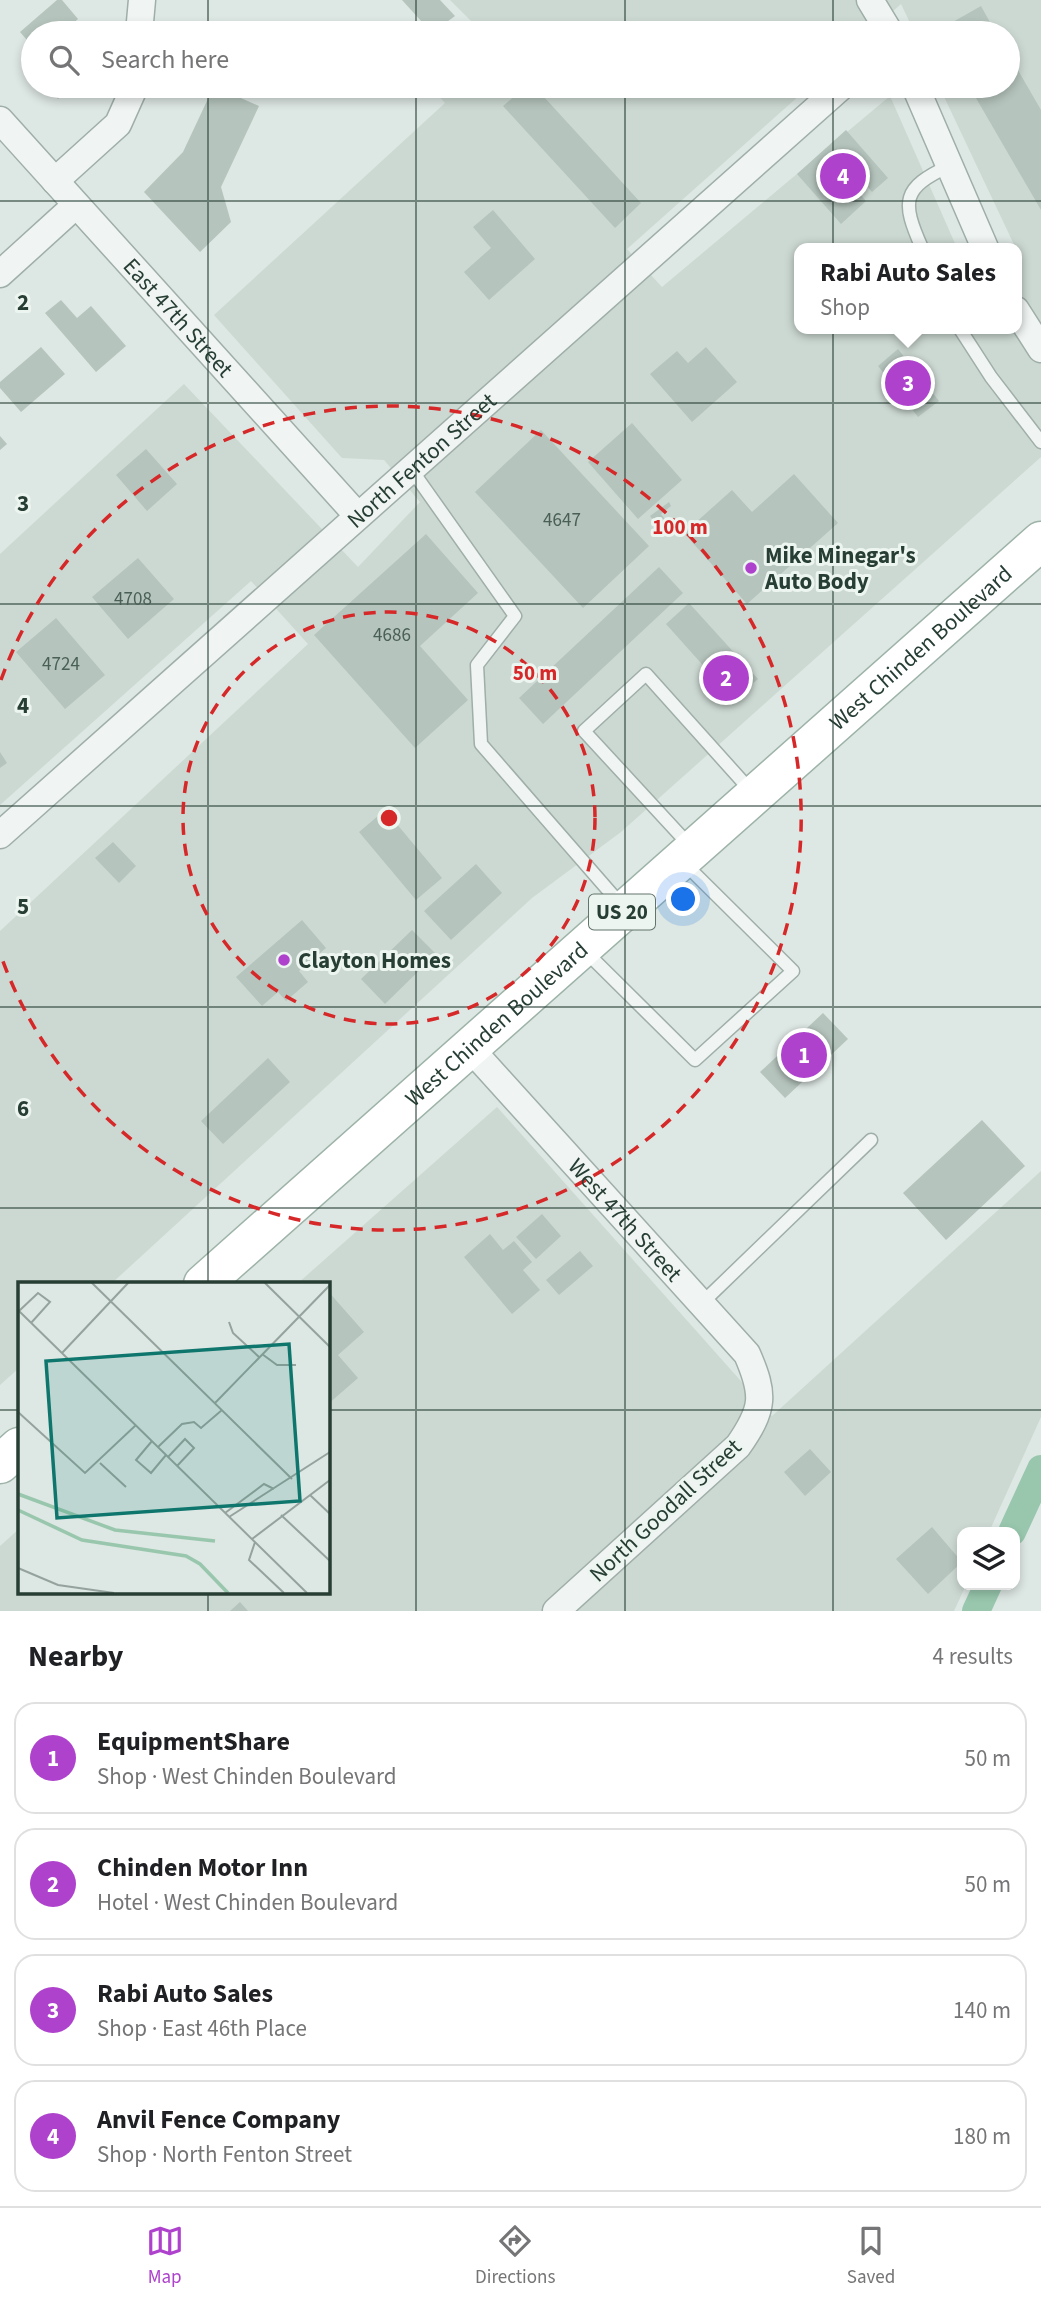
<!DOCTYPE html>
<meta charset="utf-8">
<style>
body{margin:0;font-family:"Source Sans 3",sans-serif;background:#f2f2f2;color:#202124}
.controls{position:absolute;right:21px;bottom:21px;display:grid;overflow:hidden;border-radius:14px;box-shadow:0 4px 10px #0003}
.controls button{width:63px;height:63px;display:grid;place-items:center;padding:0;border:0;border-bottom:2px solid #e0e0e0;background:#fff;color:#202124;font:35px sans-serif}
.you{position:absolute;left:684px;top:900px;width:24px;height:24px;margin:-18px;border:5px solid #fff;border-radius:50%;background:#1a73e8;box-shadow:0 0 0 10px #1a73e833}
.badge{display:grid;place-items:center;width:46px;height:46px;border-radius:50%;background:#ae42cc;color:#fff;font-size:23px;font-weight:700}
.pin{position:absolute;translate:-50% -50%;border:4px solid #fff;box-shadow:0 2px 7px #0006}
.popup{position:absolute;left:794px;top:243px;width:228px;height:91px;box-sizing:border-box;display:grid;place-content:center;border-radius:14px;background:#fff;filter:drop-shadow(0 2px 5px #0005);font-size:23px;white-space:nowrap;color:#757577}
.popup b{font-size:26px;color:#202124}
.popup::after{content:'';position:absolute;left:50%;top:100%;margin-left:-14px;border:14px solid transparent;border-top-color:#fff}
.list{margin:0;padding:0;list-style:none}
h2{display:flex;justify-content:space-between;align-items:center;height:91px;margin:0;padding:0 28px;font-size:30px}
h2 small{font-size:23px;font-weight:400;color:#757577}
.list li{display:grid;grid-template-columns:46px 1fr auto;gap:21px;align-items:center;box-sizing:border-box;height:112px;margin:0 14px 14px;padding:0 14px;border:2px solid #e0e0e0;border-radius:21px}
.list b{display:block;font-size:26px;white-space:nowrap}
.list p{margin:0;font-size:23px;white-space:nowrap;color:#757577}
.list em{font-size:23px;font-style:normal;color:#757577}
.icon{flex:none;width:38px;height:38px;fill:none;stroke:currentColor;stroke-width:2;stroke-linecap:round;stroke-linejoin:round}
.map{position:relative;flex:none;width:1041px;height:1611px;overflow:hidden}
.search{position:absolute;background:#fff;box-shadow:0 4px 10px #0003;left:21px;right:21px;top:21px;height:77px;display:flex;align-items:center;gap:18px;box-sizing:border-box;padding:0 24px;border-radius:38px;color:#757577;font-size:26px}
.sheet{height:595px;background:#fff}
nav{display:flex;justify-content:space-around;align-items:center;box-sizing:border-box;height:98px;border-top:2px solid #e0e0e0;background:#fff;font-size:19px;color:#757577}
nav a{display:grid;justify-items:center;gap:4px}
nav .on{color:#ae42cc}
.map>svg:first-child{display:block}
.built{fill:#ccd9d2}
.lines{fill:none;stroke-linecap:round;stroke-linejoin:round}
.canal{stroke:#98c7ad;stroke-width:28}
.building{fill:#b5c4bd}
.service-casing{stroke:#9faea8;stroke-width:15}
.minor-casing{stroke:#9faea8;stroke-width:29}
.primary-casing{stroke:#9db3a8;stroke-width:41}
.service{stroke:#f0f5f3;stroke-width:12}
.minor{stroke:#f0f5f3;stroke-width:26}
.primary{stroke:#fff;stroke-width:38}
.grid{fill:none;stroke:#273e34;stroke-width:2;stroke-opacity:0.55}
.ring{fill:none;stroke:#d62828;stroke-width:3.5;stroke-dasharray:12 9}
.poi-dot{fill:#ae42cc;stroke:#edf5f1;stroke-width:2.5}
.labels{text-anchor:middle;stroke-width:6;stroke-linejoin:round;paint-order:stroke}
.number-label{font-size:19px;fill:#4a6056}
.shield{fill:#edf5f1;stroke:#62756d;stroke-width:2}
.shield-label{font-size:21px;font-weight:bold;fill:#273e34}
.street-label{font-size:23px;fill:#273e34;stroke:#edf5f1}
.poi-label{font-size:23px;font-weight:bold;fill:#273e34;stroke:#edf5f1;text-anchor:start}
.inset-river{fill:none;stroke:#98c7ad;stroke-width:3.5}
.inset-road{fill:none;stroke:#94a39d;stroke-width:2}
.view{fill:#0f766e;fill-opacity:0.15;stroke:#0f766e;stroke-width:3.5}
.inset-edge{fill:none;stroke:#273e34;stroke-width:3.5}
.grid-label{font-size:23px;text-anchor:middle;font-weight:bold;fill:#273e34;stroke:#edf5f1;stroke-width:6;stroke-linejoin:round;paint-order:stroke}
.centre{fill:#d62828;stroke:#edf5f1;stroke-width:3.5}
.ring-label{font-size:21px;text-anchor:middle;font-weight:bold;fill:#d62828;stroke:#edf5f1;stroke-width:6;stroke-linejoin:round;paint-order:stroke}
</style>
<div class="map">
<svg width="1041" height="1611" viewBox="0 0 1041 1611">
<rect width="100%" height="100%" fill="#dde7e3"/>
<path class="built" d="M450,0H1041V457L621,832L532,898L111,1284H19V1368L0,1385V931L308,644L251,581L0,805V554L184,384L358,567L420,502L384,460L342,458L214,315L445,103L430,86H810L627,249L662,287L890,96L957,248H800V329H1016L1019,255L939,86H1008V33H915L901,4L868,33H467L475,25Z
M497,1107L772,1416L1041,1171V1417L989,1532H962V1585H966L954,1611H0V1546L19,1529V1592H327V1284H297Z"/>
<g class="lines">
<path class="canal" d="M1012,1532L1041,1469
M976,1611L988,1585"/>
</g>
<path class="building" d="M57,0H62L78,19L62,33H33V70L22,57L33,47L20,32Z
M402,0H440L455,16L432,33Z
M981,6L996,33H938L937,31Z
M1008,53L1041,110V210L969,86H1008Z
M47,86H73L58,99Z
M214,86L259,106L221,187L231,222L200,252L144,192L183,152Z
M526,86H534L641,203L615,228L503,106Z
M846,130L888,178L872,192L860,178L852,185L866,201L841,224L797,174Z
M493,210L535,259L489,300L464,272L491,248L473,227Z
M61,300L77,318L91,306L126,346L96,372L45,313Z
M41,347L65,374L21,412L0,388V382Z
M706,347L737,382L692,422L650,374L677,351L688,363Z
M898,349L939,401L918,417L878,366Z
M632,423L682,480L638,519L588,462Z
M541,430L649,546L583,608L475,492Z
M0,436L7,444L0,450Z
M146,449L177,484L147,511L116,475Z
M794,474L838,523L747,604L684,533L732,490L752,512Z
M669,502L671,506L661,514L670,526L662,532L650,516Z
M426,534L478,593L420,646L468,700L415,748L314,635Z
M138,558L174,599L128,639L92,597Z
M659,567L683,593L543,724L519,698Z
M689,603L758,679L734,700L666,624Z
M56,618L105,675L65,709L16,652Z
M0,752L7,763L0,768Z
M385,810L442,878L416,900L359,832Z
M113,842L136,866L119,883L95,858Z
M476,864L502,893L451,940L424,911Z
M302,920L326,948L299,971L308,982L286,1001L278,992L262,1006L236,977Z
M412,930L436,954L385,1004L361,979Z
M823,1013L848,1039L785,1098L760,1072Z
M268,1058L290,1082L223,1144L201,1121Z
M982,1120L1025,1166L946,1240L903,1193Z
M542,1214L561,1236L536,1259L516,1237Z
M490,1234L503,1250L514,1241L532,1262L523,1270L540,1290L512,1314L464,1257Z
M580,1251L593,1266L559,1295L546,1280Z
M327,1290L364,1332L338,1355L358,1378L327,1405Z
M810,1449L831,1472L805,1496L784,1472Z
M932,1527L962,1562L928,1594L896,1559Z
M240,1602L248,1611H230Z"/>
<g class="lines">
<g class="service-casing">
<path id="service" d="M922,248C901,201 902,188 949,166
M960,329L991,377L1041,442
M411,469L515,616L477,665L481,744L622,906
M691,847L584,731L646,674L751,791
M584,950L695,1060L793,971L685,864
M702,1303L871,1140"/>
</g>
<g class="minor-casing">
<g id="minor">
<path d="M870,0L890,33"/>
<path d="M139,33L142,0"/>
<path d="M915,86L985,248"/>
<path id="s1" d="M0,120L358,516"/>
<path d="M55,181L118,124L135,86"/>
<path d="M0,274L76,205"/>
<path d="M1016,310L1041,349"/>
<path id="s2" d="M0,835L842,86"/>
<path id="s3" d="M469,1047L747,1354C765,1395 764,1409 738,1446L556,1611"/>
</g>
</g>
<g class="primary-casing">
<g id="primary">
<path id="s4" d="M203,1284L1041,541"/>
<path d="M0,1464L19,1447"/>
</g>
</g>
<use href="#service" class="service"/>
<use href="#minor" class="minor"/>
<use href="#primary" class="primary"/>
</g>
<path class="grid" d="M208,0V33M416,0V33M625,0V33M833,0V33M208,86V1284M416,86V1611M625,86V1611M833,86V1611M0,201H1041M0,403H1041M0,604H1041M0,806H1041M0,1007H1041M0,1208H1041M0,1410H19M327,1410H1041M208,1592V1611"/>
<g class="ring">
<circle cx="389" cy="818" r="206"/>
<path d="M1 680A412 412 0 1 1 1 956"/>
</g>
<g class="poi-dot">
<circle cx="751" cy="568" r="7"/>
<circle cx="284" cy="960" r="7"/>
</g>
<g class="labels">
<g class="number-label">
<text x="562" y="526">4647</text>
<text x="133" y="605">4708</text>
<text x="392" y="641">4686</text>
<text x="61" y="670">4724</text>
</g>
<rect class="shield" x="589" y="894.5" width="66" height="35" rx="5"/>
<g class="shield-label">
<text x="622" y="919">US 20</text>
</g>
<g class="street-label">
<text dy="8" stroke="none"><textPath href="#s1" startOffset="266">East 47th Street</textPath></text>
<text dy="8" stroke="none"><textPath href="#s2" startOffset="564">North Fenton Street</textPath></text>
<text dy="8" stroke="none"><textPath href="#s4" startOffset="959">West Chinden Boulevard</textPath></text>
<text dy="8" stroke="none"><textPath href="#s4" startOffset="392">West Chinden Boulevard</textPath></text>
<text dy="8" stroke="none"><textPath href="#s3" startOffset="233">West 47th Street</textPath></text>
<text transform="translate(665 1510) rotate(-43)" y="8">North Goodall Street</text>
</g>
<g class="poi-label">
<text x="765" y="563">Mike Minegar's<tspan x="765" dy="26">Auto Body</tspan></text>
<text x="298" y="968">Clayton Homes</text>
</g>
</g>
<g transform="translate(18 1282)">
<rect width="312" height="312" fill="#dde7e3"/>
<path class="inset-river" d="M0,212L97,248L197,259M0,228L64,258L168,274L182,282L210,311"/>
<path class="inset-road" d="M73,0L274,197M246,0L312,65M0,28L289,311M1,29L20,11L32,20L13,41M211,40L215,51L241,75M44,71L111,0M244,72L259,83H278M197,121L312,3M0,130L67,191L118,143M134,159L118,178L133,191L148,173M140,165L164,142L176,140L183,146L204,128M150,175L167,157L176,166L159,184M82,181L108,205M292,213L312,232M207,231L246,202L256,207M263,233L312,279M211,235L312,170M234,257L312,198M237,260L231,278L266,311M0,286L40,303L96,311"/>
<path class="view" d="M271,62L282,219L39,236L28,79Z"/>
<rect width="312" height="312" class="inset-edge"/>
</g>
<g class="grid-label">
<text x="23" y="310">2</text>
<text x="23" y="511">3</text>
<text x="23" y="713">4</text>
<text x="23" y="914">5</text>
<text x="23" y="1116">6</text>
</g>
<circle cx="389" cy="818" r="10" class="centre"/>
<g class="ring-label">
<text x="680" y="534">100 m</text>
<text x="535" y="680">50 m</text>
</g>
</svg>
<div class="controls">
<button><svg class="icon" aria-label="layers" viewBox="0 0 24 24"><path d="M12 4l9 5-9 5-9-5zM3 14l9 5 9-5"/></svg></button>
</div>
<div class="you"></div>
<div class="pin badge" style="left:804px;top:1055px">1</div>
<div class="pin badge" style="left:726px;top:678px">2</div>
<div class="pin badge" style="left:908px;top:383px">3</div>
<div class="popup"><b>Rabi Auto Sales</b>Shop</div>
<div class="pin badge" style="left:843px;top:176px">4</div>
<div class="search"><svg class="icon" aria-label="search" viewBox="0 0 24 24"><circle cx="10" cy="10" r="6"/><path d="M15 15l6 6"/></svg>Search here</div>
</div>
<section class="sheet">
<h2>Nearby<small>4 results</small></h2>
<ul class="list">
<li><span class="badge">1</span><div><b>EquipmentShare</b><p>Shop · West Chinden Boulevard</p></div><em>50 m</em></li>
<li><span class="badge">2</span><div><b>Chinden Motor Inn</b><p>Hotel · West Chinden Boulevard</p></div><em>50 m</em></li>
<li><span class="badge">3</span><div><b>Rabi Auto Sales</b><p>Shop · East 46th Place</p></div><em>140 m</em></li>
<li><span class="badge">4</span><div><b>Anvil Fence Company</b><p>Shop · North Fenton Street</p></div><em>180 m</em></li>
</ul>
</section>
<nav>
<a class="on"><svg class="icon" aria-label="map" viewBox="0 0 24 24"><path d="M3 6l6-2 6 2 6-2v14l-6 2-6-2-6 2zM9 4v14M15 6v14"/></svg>Map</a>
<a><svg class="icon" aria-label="directions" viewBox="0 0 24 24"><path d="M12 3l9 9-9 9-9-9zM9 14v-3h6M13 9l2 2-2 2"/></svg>Directions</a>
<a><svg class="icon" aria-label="saved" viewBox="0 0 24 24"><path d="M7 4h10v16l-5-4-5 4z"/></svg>Saved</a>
</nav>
